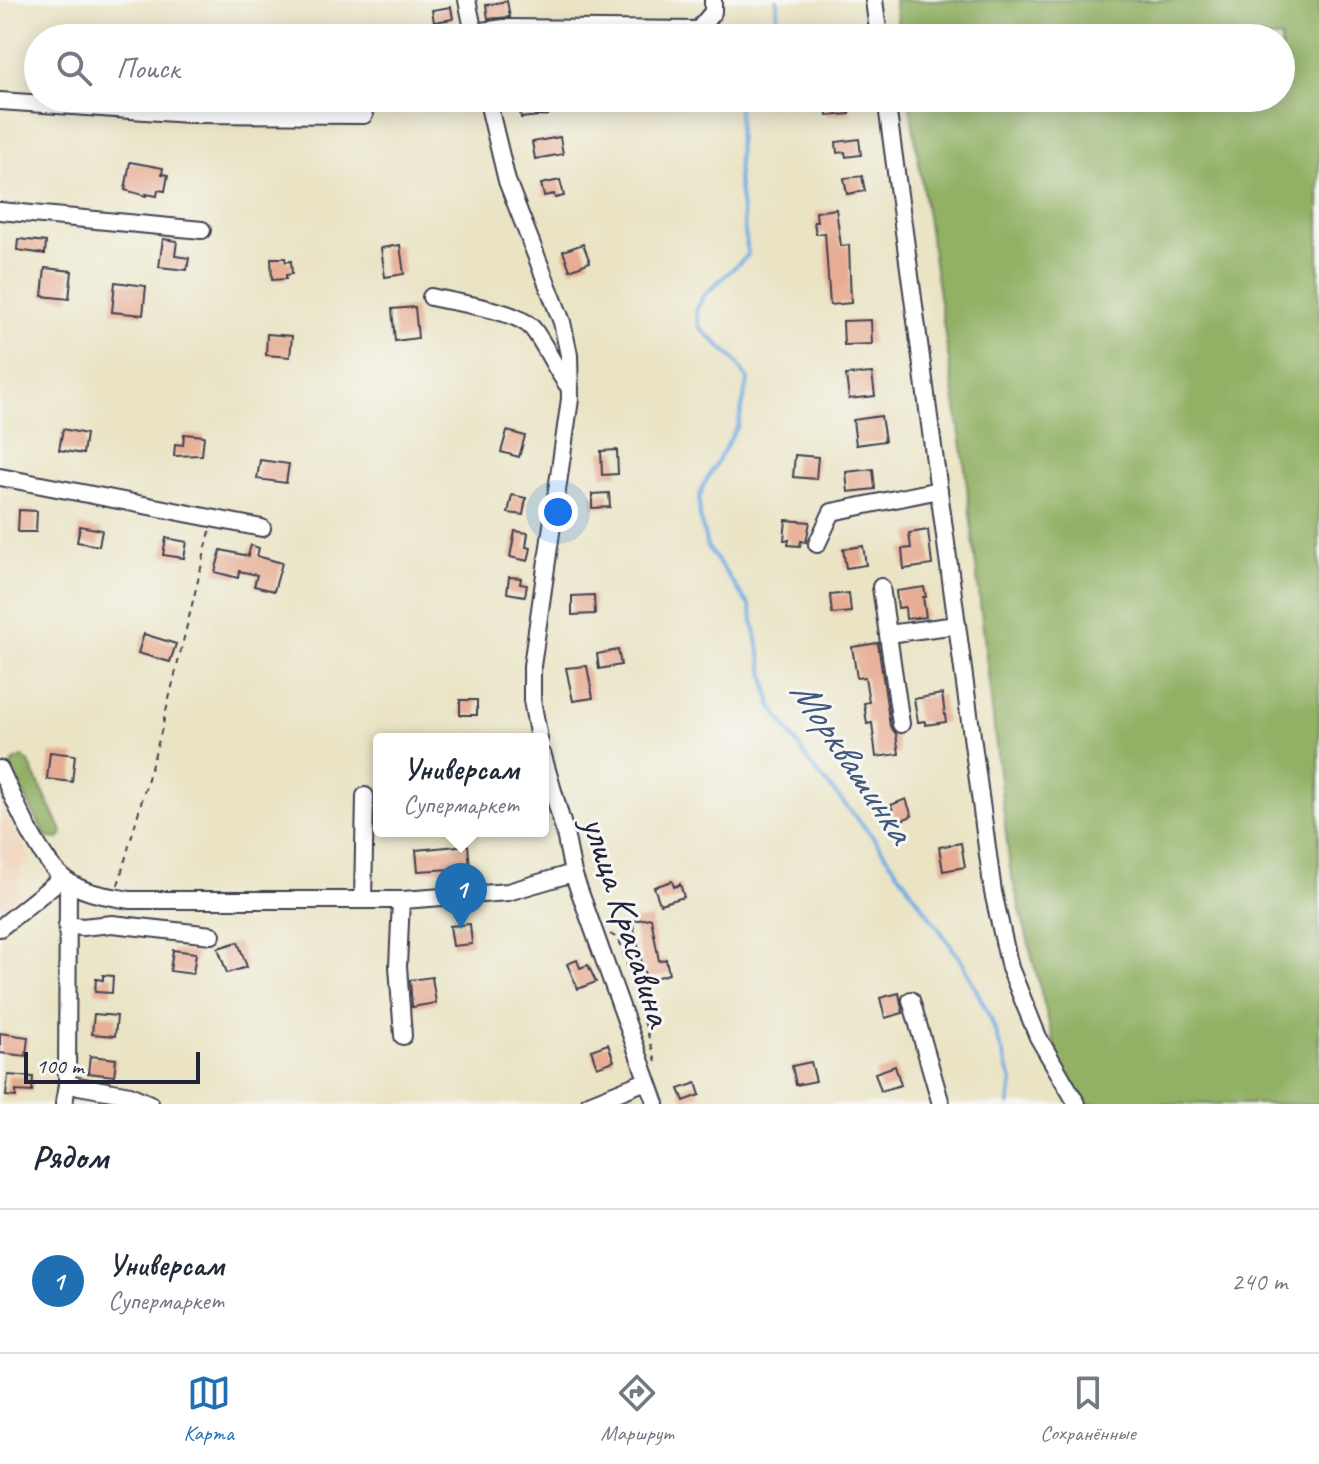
<!DOCTYPE html>
<html lang="ru">
<meta charset="utf-8">
<style>
body{margin:0;font-family:Caveat,sans-serif;background:#f2f2f3;color:#1f2937}
.scale{position:absolute;left:24px;bottom:20px;width:176px;box-sizing:border-box;padding-left:8px;border:4px solid #22223b;border-top:0;font-size:22px;line-height:28px;white-space:nowrap;color:#22223b;-webkit-text-stroke:6px #f6f6f2;paint-order:stroke}
.you{position:absolute;left:558px;top:512px;width:28px;height:28px;margin:-20px;border:6px solid #fff;border-radius:50%;background:#1a73e8;box-shadow:0 0 0 12px #1a73e833}
.badge{display:grid;place-items:center;width:52px;height:52px;border-radius:50%;background:#1f6fb2;color:#fff;font-size:26px;font-weight:700}
.pin{position:absolute;translate:-50% -66px;filter:drop-shadow(0 2px 4px #0008)}
.pin::after{content:'';position:absolute;top:42px;width:28px;height:24px;background:inherit;clip-path:polygon(0 0,100% 0,50% 100%)}
.popup{position:absolute;left:373px;top:733px;width:176px;height:104px;box-sizing:border-box;display:grid;place-content:center;border-radius:8px;background:#fff;filter:drop-shadow(0 2px 6px #0005);font-size:26px;white-space:nowrap;color:#747a83}
.popup b{font-size:30px;color:#1f2937}
.popup::after{content:'';position:absolute;left:50%;top:100%;margin-left:-16px;border:16px solid transparent;border-top-color:#fff}
.list{margin:0;padding:0;list-style:none}
h2{display:flex;justify-content:space-between;align-items:center;height:104px;margin:0;padding:0 32px;font-size:34px}
h2 small{font-size:26px;font-weight:400;color:#747a83}
.list li{display:grid;grid-template-columns:52px 1fr auto;gap:24px;align-items:center;box-sizing:border-box;height:144px;padding:0 32px;border-top:2px solid #e0e1e3}
.list b{display:block;font-size:30px;white-space:nowrap}
.list p{margin:0;font-size:26px;white-space:nowrap;color:#747a83}
.list em{font-size:26px;font-style:normal;color:#747a83}
.icon{flex:none;width:44px;height:44px;fill:none;stroke:currentColor;stroke-width:2;stroke-linecap:round;stroke-linejoin:round}
.map{position:relative;flex:none;width:1319px;height:1104px;overflow:hidden}
.search{position:absolute;background:#fff;box-shadow:0 4px 20px #0003;left:24px;right:24px;top:24px;height:88px;display:flex;align-items:center;gap:20px;box-sizing:border-box;padding:0 28px;border-radius:44px;color:#747a83;font-size:30px}
.sheet{height:248px;background:#fff}
nav{display:flex;justify-content:space-around;align-items:center;box-sizing:border-box;height:112px;border-top:2px solid #e0e1e3;background:#fff;font-size:22px;color:#747a83}
nav a{display:grid;justify-items:center;gap:4px}
nav .on{color:#1f6fb2}
.map>svg:first-child{display:block}
.built{fill:#f0d5bc}
.forest{fill:#92b165;stroke:#5a6a50;stroke-width:2}
.lines{fill:none;stroke-linecap:round;stroke-linejoin:round}
.stream{stroke:#70abe1;stroke-width:4}
.building{fill:#e7ad94}
.minor-casing{stroke:#403f50;stroke-width:20}
.path{stroke:#403f50;stroke-width:2;stroke-dasharray:6 6;stroke-linecap:butt}
.minor{stroke:#fff;stroke-width:16}
.labels{text-anchor:middle;stroke-width:6;stroke-linejoin:round;paint-order:stroke}
.street-label{font-size:38px;fill:#22223b;stroke:#f6f6f2}
.water-label{font-size:40px;font-style:italic;fill:#41597d;stroke:#f6f6f2}
</style>
<div class="map">
<svg width="1319" height="1104" viewBox="0 0 1319 1104">
<rect width="100%" height="100%" fill="#f6f6f2"/>
<filter id="ink" filterUnits="userSpaceOnUse"><feTurbulence type="fractalNoise" baseFrequency=".0125" numOctaves="2"/><feDisplacementMap in="SourceGraphic" scale="16" xChannelSelector="R" yChannelSelector="G"/><feConvolveMatrix kernelMatrix="1 2 1 2 8 2 1 2 1" color-interpolation-filters="sRGB"/></filter>
<filter id="wash" filterUnits="userSpaceOnUse"><feTurbulence type="fractalNoise" baseFrequency=".006" numOctaves="4" result="noise"/><feDisplacementMap in="SourceGraphic" scale="32" xChannelSelector="R" yChannelSelector="G"/><feGaussianBlur stdDeviation="1.8" result="paint"/><feColorMatrix in="noise" values="0 0 0 0 0 0 0 0 0 0 0 0 0 0 0 0 0 1.4 0 .05"/><feComposite in="paint" operator="in"/></filter>
<g filter="url(#wash)">
<rect width="100%" height="100%" fill="#eae4c5"/>
<path class="built" d="M0,809L31,857L21,868L18,881L17,888L23,898L0,916Z"/>
<path class="forest" d="M894,0H1319V1104H1086L1060,1067L1010,869L964,460L909,98H1281V38H900Z
M22,757L28,761L61,829L62,835L58,839L46,837L11,769L12,762Z"/>
<g class="lines">
<path class="stream" d="M767,38L777,19V0
M742,98L739,107L738,180L748,255L703,296L696,311L700,328L736,361L748,380L738,426L703,486L699,500L700,517L707,546L750,607L771,705L811,765L873,837L961,960L991,1019L1012,1081L1009,1104"/>
</g>
<g id="blocks">
<path class="building" d="M507,1L510,17L488,19L486,5Z
M451,7L453,19L434,22L432,10Z
M847,25L848,38H826L825,28Z
M531,98H545L548,115L521,118L518,100Z
M826,98H849L850,114L827,116Z
M560,137L563,154L535,159L532,142Z
M859,139L861,155L846,157L845,152L837,153L836,142Z
M130,162L163,168L162,174L168,175L165,191L158,190L157,196L146,194V196L125,190Z
M862,176L865,191L847,194L844,178Z
M560,180L564,196L555,198L554,194L544,196L541,184Z
M836,209L841,246L849,245L851,303L830,305L825,233L816,234L814,222H817L816,212Z
M18,239L46,242L45,254L17,250Z
M163,239L177,241L175,256L189,258L187,270L159,267Z
M583,244L590,262L570,270L563,251Z
M400,245L404,274L385,277L381,248Z
M271,258H285L286,262L291,261L292,274L286,275V279L272,280Z
M45,268L72,271L69,299L42,296Z
M115,282L146,286L143,315L112,312Z
M415,307L418,338L395,341L392,309Z
M871,320L872,344L844,345L843,321Z
M267,334L292,336L290,357L266,355Z
M872,373L875,396L849,399L846,375Z
M881,416L885,441L856,445L853,420Z
M63,429L86,434L83,454L59,450Z
M507,431L525,436L519,457L501,452Z
M184,434L204,436L202,455L174,456L175,444L183,445Z
M617,450L618,474L602,475L601,451Z
M795,455L818,457L816,479L793,477Z
M260,460L289,464L286,483L257,479Z
M873,469L875,489L848,492L846,472Z
M609,493L610,507L592,508V494Z
M512,495L526,498L523,515L508,513Z
M19,510L37,511L36,532H18Z
M786,520L810,522L806,542L801,541L800,546L788,545L789,540H784Z
M80,526L102,530L99,546L77,542Z
M928,530L932,565L904,569L902,549L911,548L909,533Z
M515,531L528,533L526,547L531,548L528,561L510,557Z
M166,538L187,542L184,558L163,555Z
M251,545L259,548L257,556L282,563L274,591L254,586L257,575L239,571L238,578L215,572L221,550L248,556Z
M863,546L866,565L846,568L843,549Z
M509,577L521,578L520,584L527,585L525,596L507,593Z
M924,587L926,597H923L926,617L906,619L905,607L898,608L896,591Z
M849,593L851,612L832,614L830,595Z
M594,595L595,614L572,615V596Z
M144,634L176,644L170,662L138,653Z
M878,643L890,726L896,734L899,754L876,757L872,723L867,724L864,703L869,702L865,677L857,678L852,647Z
M618,650L621,665L599,669L597,654Z
M587,666L593,698L573,701L566,668Z
M942,694L946,722L925,725V721L918,722L914,699Z
M460,700H477V715H460Z
M50,752L75,755L72,782L47,779Z
M906,799L912,816L897,822L891,805Z
M961,843L965,867L943,871L939,847Z
M468,845L470,868L418,871L416,850Z
M672,881L674,887L680,884L684,897L660,904L654,887Z
M651,918L659,961L666,959L669,974L646,980L632,921Z
M470,924L472,944L453,946L450,926Z
M238,942L247,967L227,973L218,948Z
M173,950L196,953L193,974L170,971Z
M577,960L580,968L588,965L596,982L578,989L567,964Z
M103,975L113,976L112,993L95,992L96,979L103,980Z
M432,977L436,1003L412,1007L410,980Z
M899,993L903,1013L885,1018L880,998Z
M94,1014L117,1016L115,1036L92,1034Z
M0,1033L28,1037L26,1056L0,1053Z
M608,1044L614,1061L597,1067L591,1050Z
M90,1056L116,1059L114,1076L88,1073Z
M811,1062L816,1081L796,1085L792,1066Z
M895,1066L901,1085L881,1091L875,1073Z
M8,1075L33,1077L32,1092L16,1091V1097L6,1096Z
M696,1083L700,1095L684,1101L679,1089Z"/>
</g>
</g>
<g filter="url(#ink)">
<use href="#blocks" fill-opacity="0" stroke="#403f50" stroke-width="2"/>
<g class="lines">
<g class="minor-casing">
<path id="minor" d="M467,0L475,38
M874,0L879,38
M474,32L504,28L698,30L713,12V0
M487,98L507,181L562,322L569,355L570,399L532,666V700L539,739
M886,98L993,892L1010,968L1038,1037L1077,1104
M0,101L189,114L364,115
M0,211L202,230
M431,297C456,303 518,310 533,329C547,347 555,370 570,388
M0,477L262,528
M817,544L832,512L939,490
M881,587L901,724
M888,634L957,625
M543,756L565,833L573,873L656,1104
M0,769C14,799 40,862 66,880C84,894 108,896 130,900H403L508,892L573,873
M363,900L365,796
M401,900L398,966L403,1036
M67,925L82,927L112,924L212,935
M0,928L62,878
M911,1000L941,1104
M67,1084L130,1095L150,1104
M64,1104L67,1084L68,882
M589,1104L646,1081"/>
</g>
<path class="path" d="M118,885L160,736L210,531
M610,934L619,939L656,1061"/>
<use href="#minor" class="minor"/>
</g>
</g>
<g class="labels">
<g class="street-label">
<text transform="translate(628 921) rotate(72)" y="13">улица Красавина</text>
</g>
<g class="water-label">
<text transform="translate(853 760) rotate(56)" y="14">Морквашинка</text>
</g>
</g>
</svg>
<div class="scale">100 m</div>
<div class="you"></div>
<div class="pin badge" style="left:461px;top:929px">1</div>
<div class="popup"><b>Универсам</b>Супермаркет</div>
<div class="search"><svg class="icon" aria-label="search" viewBox="0 0 24 24"><circle cx="10" cy="10" r="6"/><path d="M15 15l6 6"/></svg>Поиск</div>
</div>
<section class="sheet">
<h2>Рядом<small></small></h2>
<ul class="list">
<li><span class="badge">1</span><div><b>Универсам</b><p>Супермаркет</p></div><em>240 m</em></li>
</ul>
</section>
<nav>
<a class="on"><svg class="icon" aria-label="map" viewBox="0 0 24 24"><path d="M3 6l6-2 6 2 6-2v14l-6 2-6-2-6 2zM9 4v14M15 6v14"/></svg>Карта</a>
<a><svg class="icon" aria-label="directions" viewBox="0 0 24 24"><path d="M12 3l9 9-9 9-9-9zM9 14v-3h6M13 9l2 2-2 2"/></svg>Маршрут</a>
<a><svg class="icon" aria-label="saved" viewBox="0 0 24 24"><path d="M7 4h10v16l-5-4-5 4z"/></svg>Сохранённые</a>
</nav>
